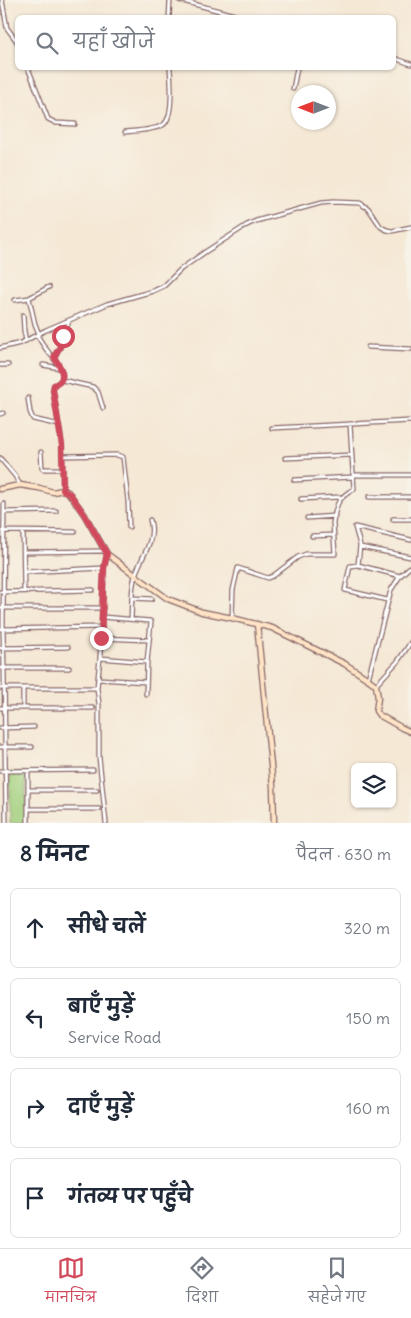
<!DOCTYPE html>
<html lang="hi">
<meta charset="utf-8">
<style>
body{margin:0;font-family:Delius,"Playpen Sans Deva",sans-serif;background:#f6f6f7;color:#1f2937}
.controls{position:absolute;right:15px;bottom:15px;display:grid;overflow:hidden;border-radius:8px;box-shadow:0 1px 4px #0004}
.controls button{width:45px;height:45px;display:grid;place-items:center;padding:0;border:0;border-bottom:1px solid #e0e1e3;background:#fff;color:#1f2937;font:25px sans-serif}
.compass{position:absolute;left:291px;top:85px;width:45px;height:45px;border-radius:50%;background:#fff;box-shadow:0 1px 4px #0004;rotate:270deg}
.stop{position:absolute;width:15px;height:15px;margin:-11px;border:4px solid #d1495b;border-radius:50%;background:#fff}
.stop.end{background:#d1495b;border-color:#fff;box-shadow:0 1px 5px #0008}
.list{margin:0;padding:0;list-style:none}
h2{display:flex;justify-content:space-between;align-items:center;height:65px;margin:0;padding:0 20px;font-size:21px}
h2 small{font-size:16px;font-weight:400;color:#747a83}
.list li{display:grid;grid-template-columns:32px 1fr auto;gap:15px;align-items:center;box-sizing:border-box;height:80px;margin:0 10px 10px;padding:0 10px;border:1px solid #e0e1e3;border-radius:8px}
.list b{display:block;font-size:19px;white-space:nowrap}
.list p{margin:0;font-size:16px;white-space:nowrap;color:#747a83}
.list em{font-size:16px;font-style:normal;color:#747a83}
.icon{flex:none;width:28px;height:28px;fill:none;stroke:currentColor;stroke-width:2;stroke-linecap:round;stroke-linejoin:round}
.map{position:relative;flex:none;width:411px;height:823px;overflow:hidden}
.search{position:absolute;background:#fff;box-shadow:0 1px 4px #0004;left:15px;right:15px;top:15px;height:55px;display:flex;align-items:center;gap:12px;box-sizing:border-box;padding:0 18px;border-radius:8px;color:#747a83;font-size:19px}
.sheet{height:425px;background:#fff}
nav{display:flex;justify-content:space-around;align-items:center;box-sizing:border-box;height:70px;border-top:1px solid #e0e1e3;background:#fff;font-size:14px;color:#747a83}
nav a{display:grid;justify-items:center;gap:2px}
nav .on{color:#d1495b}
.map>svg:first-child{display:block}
.green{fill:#a2d07e;stroke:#767854}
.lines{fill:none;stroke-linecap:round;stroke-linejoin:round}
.street-casing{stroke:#866566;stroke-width:5.5}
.secondary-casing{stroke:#866566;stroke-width:7}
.street{stroke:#fff;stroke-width:3}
.secondary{stroke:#ffe4c6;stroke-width:4.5}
.route{stroke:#d1495b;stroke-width:6}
</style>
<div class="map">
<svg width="411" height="823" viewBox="0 0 411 823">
<rect width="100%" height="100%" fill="#f7f3e8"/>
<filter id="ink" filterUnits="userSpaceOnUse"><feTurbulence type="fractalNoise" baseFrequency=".02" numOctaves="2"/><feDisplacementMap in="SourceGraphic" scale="10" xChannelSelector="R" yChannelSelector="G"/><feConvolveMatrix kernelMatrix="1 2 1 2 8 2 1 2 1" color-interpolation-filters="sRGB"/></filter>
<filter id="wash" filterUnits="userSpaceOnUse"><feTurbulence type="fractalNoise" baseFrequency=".0096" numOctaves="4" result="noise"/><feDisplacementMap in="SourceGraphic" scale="20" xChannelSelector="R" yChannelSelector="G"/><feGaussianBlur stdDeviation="1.12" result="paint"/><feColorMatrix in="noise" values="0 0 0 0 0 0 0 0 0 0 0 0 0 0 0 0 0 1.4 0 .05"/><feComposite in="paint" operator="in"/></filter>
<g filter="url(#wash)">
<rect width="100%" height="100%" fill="#f5e8d5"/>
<path class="green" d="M10,772H26V823H10Z"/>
</g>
<g filter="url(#ink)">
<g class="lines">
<g class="street-casing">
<path id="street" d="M2,0L7,28L18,43
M179,0L246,18
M169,18L170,0
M394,58L411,64
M28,68L48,119L56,123L75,124
M293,89L297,68
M125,132C135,131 155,130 163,125C174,118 171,80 170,68
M29,298L35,324L39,334
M15,300L29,298L49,287
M23,315L24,331L26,341
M37,335C40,340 43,345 46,349C53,358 74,378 54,385L53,390L62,445L63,490
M368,347L411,349
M0,348L21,343L46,330L107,304L153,291L164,286L181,269L205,252L247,225L256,221L321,203L333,202L360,203L364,206L368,208L381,227L387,230L392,231L411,227
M54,357L61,345L69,321
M0,365H8
M43,365L60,368
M62,380L93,387L98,392L103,408
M28,398L30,412L33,419L59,425
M0,414L3,413
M272,428L411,421
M41,452L42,468L43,469H62
M62,456L117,455L123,457L128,501L129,527
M0,458L15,476L20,485
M285,458L352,455
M353,475H411
M294,480L353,477
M369,497H411
M301,499L340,497
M4,504L3,630L4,668L6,823
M4,512L56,511
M307,518L335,516
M393,519H411
M3,531L75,532
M23,532L24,591
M312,536L334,535
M360,547L411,557
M24,552L105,551
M358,565L360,545L355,527L411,540
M24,572L104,568
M0,592L93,590
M132,598L152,599
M387,600L345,590L350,566L358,565L400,576
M0,608H103
M232,618L233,590L238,568L268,578L273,576L298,557L306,554H335L333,523C336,505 337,498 354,489L350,424
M131,619C132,607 131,592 134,580C138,559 157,543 150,520
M0,629L102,627
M101,638L149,640
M0,648L68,647
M100,658L147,662L151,622L150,621L102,617
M0,668H69
M99,679L146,682
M368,679L391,590L400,576L411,566
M376,685L398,661L411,642
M0,688H97
M146,694L147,662
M23,707V688
M0,708H93
M0,728L34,727
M0,747H32
M0,771L93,770
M28,771V823
M28,790H97
M28,809H99
M106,823L99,757V704L97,688L100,658L104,568L107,554"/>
</g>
<g class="secondary-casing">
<path id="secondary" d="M0,489L20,485L39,488L53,492L63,490L68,492L84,514L107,554L135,575L168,599L202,612L232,618L272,628L345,664L368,679L376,685L378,698L376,711L379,715L402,728L411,732
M257,624L273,786L274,823"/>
</g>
<use href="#street" class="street"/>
<use href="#secondary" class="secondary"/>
</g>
</g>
<g class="lines" filter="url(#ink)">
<path class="route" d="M63,336L61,345L54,357C60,366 69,380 54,385L53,390L62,445L63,490L70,494L84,514L107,554L104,568L101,638"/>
</g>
</svg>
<div class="controls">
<button><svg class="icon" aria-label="layers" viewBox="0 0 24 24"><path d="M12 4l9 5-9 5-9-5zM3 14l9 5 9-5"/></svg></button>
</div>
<svg class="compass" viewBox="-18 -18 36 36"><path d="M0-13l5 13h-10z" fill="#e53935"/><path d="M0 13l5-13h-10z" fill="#747a83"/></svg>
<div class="stop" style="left:63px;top:336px"></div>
<div class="stop end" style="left:101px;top:638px"></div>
<div class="search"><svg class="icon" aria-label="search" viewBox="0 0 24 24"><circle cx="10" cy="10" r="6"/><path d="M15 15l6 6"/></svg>यहाँ खोजें</div>
</div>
<section class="sheet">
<h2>8 मिनट<small>पैदल · 630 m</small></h2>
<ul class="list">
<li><svg class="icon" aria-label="ahead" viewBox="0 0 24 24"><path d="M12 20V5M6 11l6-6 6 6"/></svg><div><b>सीधे चलें</b></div><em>320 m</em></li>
<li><svg class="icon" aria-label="left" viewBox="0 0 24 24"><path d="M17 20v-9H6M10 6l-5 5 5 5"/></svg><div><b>बाएँ मुड़ें</b><p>Service Road</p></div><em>150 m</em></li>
<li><svg class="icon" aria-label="right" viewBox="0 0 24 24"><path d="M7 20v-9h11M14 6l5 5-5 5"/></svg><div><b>दाएँ मुड़ें</b></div><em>160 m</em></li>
<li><svg class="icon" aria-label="arrive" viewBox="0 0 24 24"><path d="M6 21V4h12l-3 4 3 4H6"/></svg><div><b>गंतव्य पर पहुँचे</b></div></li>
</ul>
</section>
<nav>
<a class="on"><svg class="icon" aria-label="map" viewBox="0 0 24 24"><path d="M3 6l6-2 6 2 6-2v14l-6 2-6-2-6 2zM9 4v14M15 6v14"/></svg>मानचित्र</a>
<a><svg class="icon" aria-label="directions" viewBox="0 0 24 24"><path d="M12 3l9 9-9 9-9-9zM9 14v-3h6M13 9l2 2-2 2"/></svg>दिशा</a>
<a><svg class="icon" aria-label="saved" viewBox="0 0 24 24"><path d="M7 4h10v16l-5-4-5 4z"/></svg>सहेजे गए</a>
</nav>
